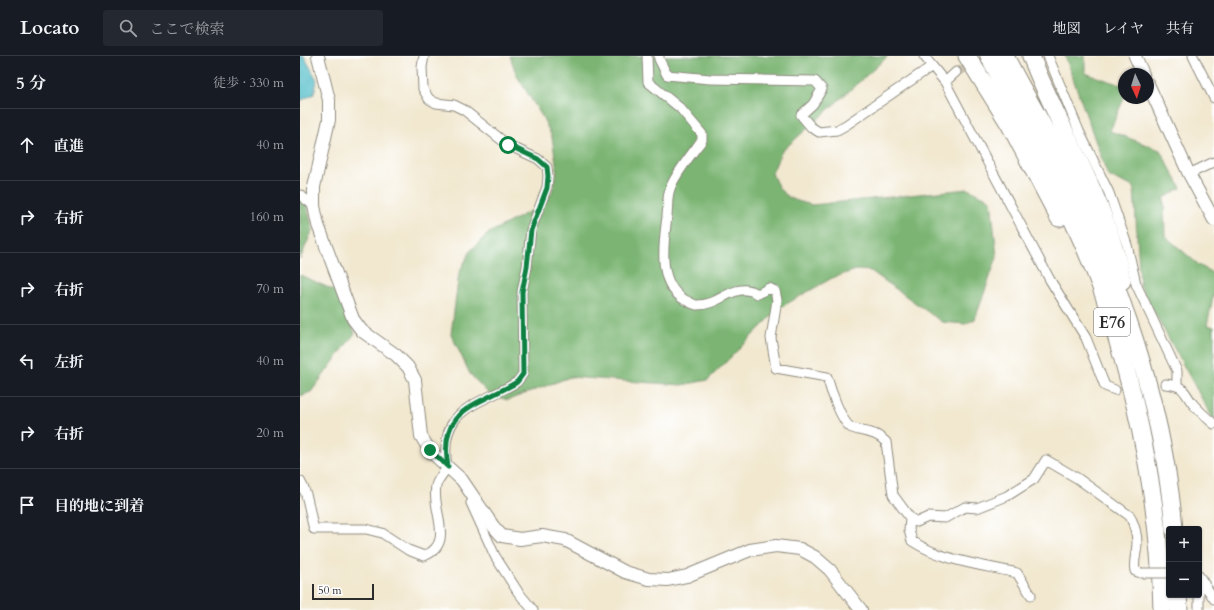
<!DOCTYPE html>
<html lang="ja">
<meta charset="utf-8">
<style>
body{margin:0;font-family:Cardo,"Noto Serif JP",serif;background:#242831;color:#f1f3f6}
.controls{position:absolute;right:12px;bottom:12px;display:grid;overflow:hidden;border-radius:4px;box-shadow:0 1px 3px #0004}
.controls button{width:36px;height:36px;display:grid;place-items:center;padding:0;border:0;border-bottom:1px solid #363941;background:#171b24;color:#f1f3f6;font:20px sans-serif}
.compass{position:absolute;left:818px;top:12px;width:36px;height:36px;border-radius:50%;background:#171b24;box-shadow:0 1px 3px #0004;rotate:176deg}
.scale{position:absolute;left:12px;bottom:10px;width:62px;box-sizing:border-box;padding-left:4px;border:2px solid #2b2b2b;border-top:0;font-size:11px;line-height:14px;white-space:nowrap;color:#2b2b2b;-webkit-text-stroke:3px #fff;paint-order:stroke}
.stop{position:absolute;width:12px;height:12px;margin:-9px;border:3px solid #0b8043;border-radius:50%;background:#fff}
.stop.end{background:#0b8043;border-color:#fff;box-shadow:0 1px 4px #0008}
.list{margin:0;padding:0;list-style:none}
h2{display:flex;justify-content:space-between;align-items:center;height:52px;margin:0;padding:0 16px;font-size:17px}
h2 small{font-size:13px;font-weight:400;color:#9ea1a6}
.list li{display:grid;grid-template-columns:26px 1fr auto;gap:12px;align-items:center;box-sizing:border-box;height:72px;padding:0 16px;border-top:1px solid #363941}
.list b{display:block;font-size:15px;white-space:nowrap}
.list em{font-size:13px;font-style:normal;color:#9ea1a6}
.icon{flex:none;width:22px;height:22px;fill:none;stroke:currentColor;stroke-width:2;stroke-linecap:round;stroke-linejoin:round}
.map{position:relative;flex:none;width:914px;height:554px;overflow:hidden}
header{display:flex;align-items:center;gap:24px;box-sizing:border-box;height:56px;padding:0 20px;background:#171b24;border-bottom:1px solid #363941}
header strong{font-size:19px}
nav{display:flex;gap:22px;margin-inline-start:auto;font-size:14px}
.search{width:280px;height:36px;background:#242831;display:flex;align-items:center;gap:10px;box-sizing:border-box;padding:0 14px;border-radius:4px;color:#9ea1a6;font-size:15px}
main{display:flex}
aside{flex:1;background:#171b24}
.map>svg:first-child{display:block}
.forest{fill:#7bb573;stroke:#53704f}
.water{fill:#4ebbc8;stroke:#3c737a}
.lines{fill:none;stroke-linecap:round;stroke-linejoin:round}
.minor-tunnel{stroke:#cac2af;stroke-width:9;stroke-dasharray:9 4.5;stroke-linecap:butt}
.minor-casing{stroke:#8e8a7e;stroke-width:11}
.tertiary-casing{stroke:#8e8a7e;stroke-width:14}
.motorway-casing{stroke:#8e8a7e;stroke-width:19}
.minor{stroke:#fff;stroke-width:9}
.tertiary{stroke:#fff;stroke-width:12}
.motorway{stroke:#fff;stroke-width:17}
.minor-bridge-casing{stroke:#8e8a7e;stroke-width:11;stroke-linecap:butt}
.minor-bridge{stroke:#fff;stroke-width:9}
.route{stroke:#0b8043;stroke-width:5}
.labels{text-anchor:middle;stroke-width:4;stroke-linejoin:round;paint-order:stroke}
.shield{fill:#fff;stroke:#6b6b6b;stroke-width:1}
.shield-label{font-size:16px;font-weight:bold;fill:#2b2b2b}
</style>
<header>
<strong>Locato</strong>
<div class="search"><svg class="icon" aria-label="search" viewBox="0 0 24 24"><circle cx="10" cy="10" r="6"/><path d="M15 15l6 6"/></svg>ここで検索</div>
<nav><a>地図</a><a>レイヤ</a><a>共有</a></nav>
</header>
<main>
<aside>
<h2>5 分<small>徒歩 · 330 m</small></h2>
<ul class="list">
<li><svg class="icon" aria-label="ahead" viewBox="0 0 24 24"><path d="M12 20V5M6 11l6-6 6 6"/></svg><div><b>直進</b></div><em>40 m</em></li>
<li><svg class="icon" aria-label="right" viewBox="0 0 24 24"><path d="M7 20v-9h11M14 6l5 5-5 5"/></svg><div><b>右折</b></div><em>160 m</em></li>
<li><svg class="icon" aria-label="right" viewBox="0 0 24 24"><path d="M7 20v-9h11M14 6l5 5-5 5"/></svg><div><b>右折</b></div><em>70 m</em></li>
<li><svg class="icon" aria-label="left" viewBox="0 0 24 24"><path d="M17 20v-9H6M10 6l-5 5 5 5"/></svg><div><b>左折</b></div><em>40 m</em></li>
<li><svg class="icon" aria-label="right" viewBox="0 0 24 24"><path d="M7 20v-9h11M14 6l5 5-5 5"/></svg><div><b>右折</b></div><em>20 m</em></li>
<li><svg class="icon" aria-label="arrive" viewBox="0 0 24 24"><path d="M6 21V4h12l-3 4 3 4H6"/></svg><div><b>目的地に到着</b></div></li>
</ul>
</aside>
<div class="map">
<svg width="914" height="554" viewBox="0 0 914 554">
<rect width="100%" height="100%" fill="#fff"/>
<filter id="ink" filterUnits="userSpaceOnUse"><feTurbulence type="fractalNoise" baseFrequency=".025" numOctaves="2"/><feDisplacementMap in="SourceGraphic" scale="8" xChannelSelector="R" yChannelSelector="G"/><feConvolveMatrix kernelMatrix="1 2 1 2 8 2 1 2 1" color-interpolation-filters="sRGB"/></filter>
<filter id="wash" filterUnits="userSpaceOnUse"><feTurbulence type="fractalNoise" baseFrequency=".012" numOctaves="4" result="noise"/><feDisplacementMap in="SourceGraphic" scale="16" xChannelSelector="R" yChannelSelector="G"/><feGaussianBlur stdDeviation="0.9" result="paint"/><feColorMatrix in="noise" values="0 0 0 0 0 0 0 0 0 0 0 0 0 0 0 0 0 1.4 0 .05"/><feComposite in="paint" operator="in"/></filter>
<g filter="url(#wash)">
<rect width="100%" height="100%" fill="#f2e8d0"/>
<path class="forest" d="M210,0H588L481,96L472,117C481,141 489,143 512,149L668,133L691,144L697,201L675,263L665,268L642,266L571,215L556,214L532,222L481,251L408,324L382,329L270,321L208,344L190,339L170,318L151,278L159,217L171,194L189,177L244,148L252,136L257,114L252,81L243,62L217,20Z
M765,0H785V17L824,30V42L810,75L860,94L881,132L864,142L865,180L899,209L914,218V237L907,269L914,271V365L840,230L834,131L808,120Z
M0,142L6,148L13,173L0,203Z
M0,219L38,236L55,277L11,336L0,340Z"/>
<path class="water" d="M0,0H4L17,24L14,38L0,45Z"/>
</g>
<g filter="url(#ink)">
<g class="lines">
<path class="minor-tunnel" d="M656,16L675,8"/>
<g class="minor-casing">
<path id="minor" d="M347,0L348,26L380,52L402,78V84C394,95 373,121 370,133C367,140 368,152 367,160C364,187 356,227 385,244C388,245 392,248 396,249C421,250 434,224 458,238L469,232L475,235L477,244L471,282L476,312L527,321C530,332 542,368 552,372C565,377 576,375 586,386L593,439L610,462L609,474L612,485C643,505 682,509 717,517L731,539
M359,0V3L367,19L410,23L515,25L522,33L513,48L501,59L511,71L519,76L537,74L546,69L632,10
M624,0L645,26L750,224L786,282L805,330L815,334
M748,0L779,75L809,137L827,189L836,228L877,315V329
M893,0L914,42
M645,26L656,16
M889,118L914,106
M0,139L14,150
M865,328C886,330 882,334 893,348C899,355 907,362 914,368
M0,425C9,439 9,457 14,473H66L82,477L108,494L124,500C156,487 131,455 136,430C137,424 144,417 147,411C138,351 176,351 217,326L223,318L222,236L227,211L231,174L247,131L248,120L247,111L238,103L208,89L164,54L154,49L136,47L129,43L123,33L122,11L124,0
M175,442L171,447L195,500L218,536L233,554
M610,462L617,466L628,461L645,462L665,451L677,452L707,440L734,423L746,404L777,422L830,460C834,468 837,477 837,487C837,497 833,504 835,515L841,517
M899,520L914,543
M899,554V529"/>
</g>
<g class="tertiary-casing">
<path id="tertiary" d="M18,0L29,44V64L14,131V150L18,169L53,263L62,275L96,299L108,311L115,324L121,380L130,395L162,424L193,470L202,480L220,483L242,480L265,484L325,516L349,523L368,524L387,520L450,494L476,490L500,493L515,501L530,514L561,554
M835,0L843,18
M848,28L889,118L914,164"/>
</g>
<g class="motorway-casing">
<path id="motorway" d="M667,0L710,69L759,162
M689,0C728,77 772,153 802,234C808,251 813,269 818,286C844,373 860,463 862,554
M705,0C723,36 745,71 762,107C818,222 863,344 874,473
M731,0C760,76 807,144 822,225
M878,539L879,554"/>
</g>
<use href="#minor" class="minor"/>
<use href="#tertiary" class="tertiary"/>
<use href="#motorway" class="motorway"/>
<g class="minor-bridge-casing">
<path id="minor-bridge" d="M841,517H869"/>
</g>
<use href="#minor-bridge" class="minor-bridge"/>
</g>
</g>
<g class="lines" filter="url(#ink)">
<path class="route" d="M130,394L148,411C138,351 176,351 217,326L223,318L222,236L227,211L231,174L247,132L248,120L247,111L238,103L208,89"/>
</g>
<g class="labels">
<rect class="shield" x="794" y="252" width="36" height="28" rx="3"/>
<g class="shield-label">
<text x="812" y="272">E76</text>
</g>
</g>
</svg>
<div class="controls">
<button>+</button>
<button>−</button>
</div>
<svg class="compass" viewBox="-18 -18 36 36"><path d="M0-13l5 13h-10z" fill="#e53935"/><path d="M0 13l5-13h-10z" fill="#9ea1a6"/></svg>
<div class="scale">50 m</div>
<div class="stop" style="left:208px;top:89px"></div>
<div class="stop end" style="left:130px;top:394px"></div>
</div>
</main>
